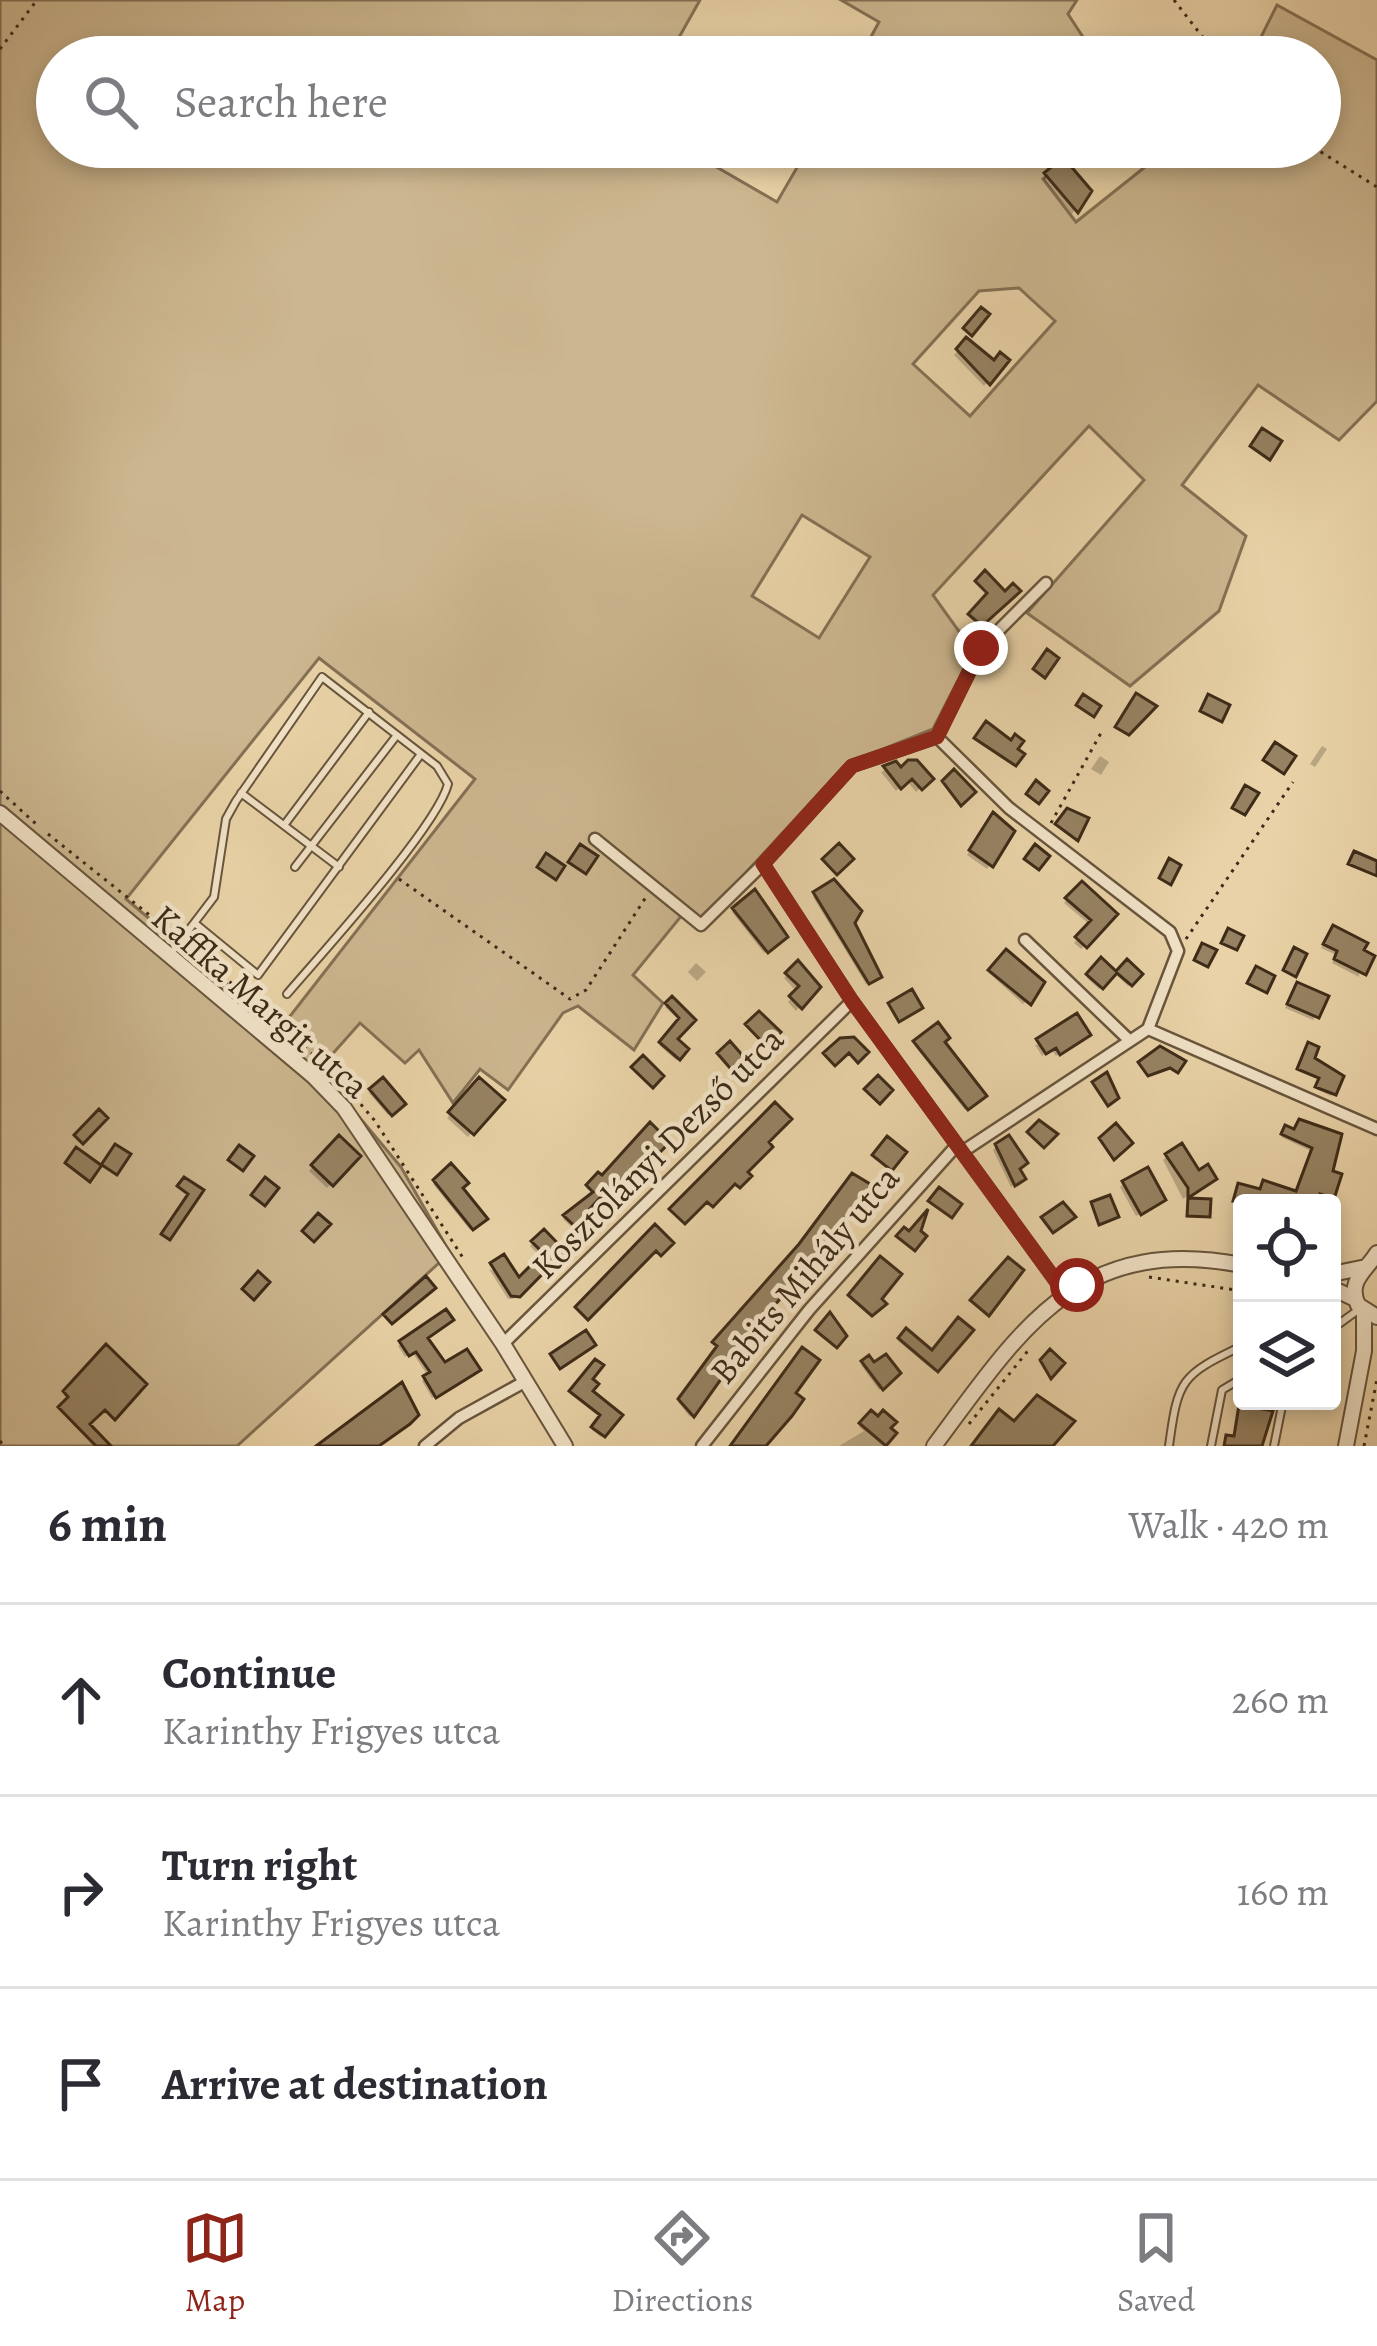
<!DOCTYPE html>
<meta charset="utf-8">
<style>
body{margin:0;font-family:Alegreya,serif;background:#f7f7f7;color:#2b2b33}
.controls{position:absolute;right:36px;bottom:36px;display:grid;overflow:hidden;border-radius:12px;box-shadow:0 6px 18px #0003}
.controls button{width:108px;height:108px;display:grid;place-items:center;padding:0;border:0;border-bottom:3px solid #e1e1e2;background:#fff;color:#2b2b33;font:60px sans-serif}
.stop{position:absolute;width:36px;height:36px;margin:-27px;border:9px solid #8f2418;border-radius:50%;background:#fff}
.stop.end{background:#8f2418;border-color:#fff;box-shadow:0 3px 12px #0008}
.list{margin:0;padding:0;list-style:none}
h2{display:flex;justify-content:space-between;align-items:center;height:156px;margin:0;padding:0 48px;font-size:51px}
h2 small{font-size:39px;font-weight:400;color:#7c7c81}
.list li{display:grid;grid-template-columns:78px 1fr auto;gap:36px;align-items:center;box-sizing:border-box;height:192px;padding:0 48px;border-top:3px solid #e1e1e2}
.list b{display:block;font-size:45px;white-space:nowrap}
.list p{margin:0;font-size:39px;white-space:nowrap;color:#7c7c81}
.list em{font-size:39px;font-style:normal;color:#7c7c81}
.icon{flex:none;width:66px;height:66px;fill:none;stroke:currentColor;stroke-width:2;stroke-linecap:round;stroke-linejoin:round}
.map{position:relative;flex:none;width:1377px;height:1446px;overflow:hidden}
.search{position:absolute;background:#fff;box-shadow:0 6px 18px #0003;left:36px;right:36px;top:36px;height:132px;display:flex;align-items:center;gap:30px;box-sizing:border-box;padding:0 42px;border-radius:66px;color:#7c7c81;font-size:45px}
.sheet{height:732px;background:#fff}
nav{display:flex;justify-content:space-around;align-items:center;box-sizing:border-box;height:168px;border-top:3px solid #e1e1e2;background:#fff;font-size:33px;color:#7c7c81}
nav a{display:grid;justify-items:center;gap:6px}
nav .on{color:#8f2418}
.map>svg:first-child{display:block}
.green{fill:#ccb68f;stroke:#847054;stroke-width:3;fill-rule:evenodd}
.shadow{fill:#0003}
.building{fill:#968262;stroke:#3d2b18;stroke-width:3}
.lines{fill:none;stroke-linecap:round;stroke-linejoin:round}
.service-casing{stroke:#68553c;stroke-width:10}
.minor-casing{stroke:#68553c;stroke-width:15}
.tertiary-casing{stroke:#68553c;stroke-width:18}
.path{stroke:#3d2b18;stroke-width:3;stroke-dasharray:3 6;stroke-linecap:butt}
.service{stroke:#f1e2c6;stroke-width:6}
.minor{stroke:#f1e2c6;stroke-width:10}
.tertiary{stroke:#f1e2c6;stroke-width:14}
.route{stroke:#8f2418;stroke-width:15}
.labels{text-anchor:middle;stroke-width:9;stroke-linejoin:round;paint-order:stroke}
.street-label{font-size:36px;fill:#3d2b18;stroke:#f1e2c6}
</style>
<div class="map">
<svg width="1377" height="1446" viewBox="0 0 1377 1446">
<rect width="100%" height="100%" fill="#e9d2a7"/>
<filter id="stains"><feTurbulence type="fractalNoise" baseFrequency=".00167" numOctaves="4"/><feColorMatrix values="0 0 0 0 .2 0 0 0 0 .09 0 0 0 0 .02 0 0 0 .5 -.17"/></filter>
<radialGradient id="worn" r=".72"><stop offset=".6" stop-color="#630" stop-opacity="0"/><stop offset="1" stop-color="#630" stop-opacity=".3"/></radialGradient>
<path class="green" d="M0,0H700L668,57H57V147H682L777,202L809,147H1081L1043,179L1076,222L1170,147H1320V57H1251L1277,5L1377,60V401L1339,440L1258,385L1182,485L1246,536L1219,611L1130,686L1027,613L1144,480L1089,426L933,595L973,651L933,729L846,764L704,918L682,915L633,975L663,1003L634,1050L578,1006L563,1013L508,1090L480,1069L453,1103L419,1050L405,1063L360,1023L319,1069L401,1167L450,1253L237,1446H0ZM1019,288L1055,321L970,416L913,364L979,291ZM802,515L870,557L819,638L752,596ZM319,658L475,779L280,1029L126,899Z
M841,0H1077L1068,14L1096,57H860L879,22Z"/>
<path class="shadow" d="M796,41L804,46L798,57H786Z
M1063,161L1088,192L1072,214L1043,179Z
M967,341L993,364L1006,361L984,386L954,355Z
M986,725L1021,755L1013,766L974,740Z
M1322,746L1327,749L1315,767L1310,764Z
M1100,756L1109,762L1101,775L1091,769Z
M895,765L930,779L916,792L907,781L896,791L881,772Z
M989,819L1011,832L987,869L967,855Z
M833,883L877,978L866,984L813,897Z
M1082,885L1114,915L1081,949L1074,943L1090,925L1064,903Z
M755,894L785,937L764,953L732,912Z
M1330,932L1360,952L1359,977L1332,963L1336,955L1321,948Z
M1006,954L1041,986L1023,1004L989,973Z
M1102,962L1116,975L1127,963L1139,974L1128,986L1114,973L1099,989L1087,978Z
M696,963L706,972L697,981L688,972Z
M798,964L817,987L796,1011L788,1002L797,992L784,978Z
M1297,985L1316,1016L1313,1020L1285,1008Z
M672,1000L692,1020L673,1039L685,1049L676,1060L659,1045L680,1021L665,1007Z
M937,1026L983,1096L965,1110L914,1045Z
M1084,1038L1056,1056L1051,1049L1042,1056L1035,1045Z
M1306,1048L1311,1060L1333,1069L1331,1096L1316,1089L1319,1080L1298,1071Z
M382,1081L402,1103L388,1115L369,1093Z
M480,1081L501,1100L468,1137L447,1118Z
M1297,1125L1329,1173L1332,1197L1316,1195L1311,1203H1232L1239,1186L1296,1194L1311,1151L1281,1137Z
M339,1139L357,1156L327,1188L309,1171Z
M666,1142L604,1206L596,1198L581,1214L589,1221L578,1233L563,1219L594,1195L586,1188L598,1176L602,1180Z
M997,1146L1016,1169L1019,1182L1011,1187L993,1150Z
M1167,1156L1209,1183L1183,1199L1163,1160Z
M451,1168L483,1219L470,1230L433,1184Z
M1124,1183L1159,1204L1136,1216L1120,1187Z
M544,1233L561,1251L513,1299H508L489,1269L518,1282L542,1258L530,1246Z
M797,1250L744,1342L690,1417L678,1402L739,1309Z
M445,1313L425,1338L444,1366L474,1373L432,1398L422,1381L428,1376L412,1352L405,1357L398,1346Z
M970,1331L934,1371L898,1341L906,1332L932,1353Z
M868,1359L897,1373L879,1390L861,1365Z
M595,1363L589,1392L619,1415L601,1437L592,1430L601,1418L570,1394Z
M871,1414L893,1434L884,1446H839L864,1431L859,1427Z"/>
<path class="building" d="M1063,157L1092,191L1078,213L1044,173Z
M981,307L990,314L972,336L963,328Z
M966,337L994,360L1000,352L1010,360L990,385L956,349Z
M1262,428L1282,441L1270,460L1250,446Z
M985,570L1005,591L1013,583L1021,591L982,626L968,614L987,593L975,581Z
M1047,649L1059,658L1045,678L1033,669Z
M1136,693L1157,706L1129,735L1115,727Z
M1083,694L1101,706L1094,717L1076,705Z
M1208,694L1230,705L1222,722L1200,711Z
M986,721L1011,740L1015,734L1024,741L1018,749L1025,754L1016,766L974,738Z
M1275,742L1296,756L1284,774L1263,760Z
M908,760H917L934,779L922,790L912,779L901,789L883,766L896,761L901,767Z
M954,769L976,792L961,806L942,781Z
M1036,780L1049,791L1039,804L1026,794Z
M1245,785L1259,793L1245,815L1232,808Z
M1067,808L1089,818L1078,841L1055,824Z
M993,812L1015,831L993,867L969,850Z
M839,843L854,859L837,875L822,859Z
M580,844L598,856L586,874L568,862Z
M1035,844L1050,856L1039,870L1024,859Z
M1354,851L1377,861V876L1348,864Z
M546,853L565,866L556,880L537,867Z
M1169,858L1181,865L1171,885L1159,878Z
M834,879L862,911L855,923L882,977L869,984L813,892Z
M1082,881L1118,914L1087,948L1075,937L1091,920L1065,898Z
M755,889L788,937L768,953L732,908Z
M1333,925L1368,943L1364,950L1375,956L1366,975L1334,959L1337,951L1323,944Z
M1228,928L1244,936L1237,950L1221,943Z
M1202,943L1217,950L1208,967L1194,960Z
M1294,947L1307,954L1296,977L1283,970Z
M1006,949L1045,982L1031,1005L988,970Z
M1101,957L1116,971L1127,959L1143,974L1132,986L1117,973L1103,989L1086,974Z
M798,960L821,987L802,1009L789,996L799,986L785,973Z
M1256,966L1275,976L1267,993L1247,983Z
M1297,982L1329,996L1319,1018L1287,1004Z
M912,989L923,1008L899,1022L888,1003Z
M672,996L696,1020L678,1039L689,1049L680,1060L659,1042L679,1018L665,1003Z
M759,1011L781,1032L766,1046L745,1024Z
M1077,1013L1091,1035L1060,1055L1056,1048L1046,1054L1036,1039Z
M938,1022L950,1038L945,1042L987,1096L968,1110L913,1041Z
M854,1037L869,1052L858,1063L849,1053L835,1066L823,1053L840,1038Z
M730,1041L750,1064L737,1076L717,1053Z
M1308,1042L1319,1047L1315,1058L1344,1076L1336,1095L1315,1087L1319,1078L1297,1069Z
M1160,1046L1186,1061L1178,1073L1170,1068L1148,1076L1138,1062Z
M643,1055L664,1076L653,1088L631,1067Z
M1107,1072L1119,1098L1108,1106L1092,1082Z
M878,1075L893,1090L880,1104L864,1089Z
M383,1077L406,1104L392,1116L369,1089Z
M479,1077L505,1100L474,1135L448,1112Z
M775,1102L792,1119L769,1142L773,1147L748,1172L752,1176L740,1188L735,1184L713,1207L707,1202L685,1224L669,1209Z
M99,1109L108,1118L83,1144L74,1135Z
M1299,1119L1342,1134L1333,1171L1342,1174L1334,1199L1320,1194L1317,1203L1233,1201L1238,1183L1260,1189L1263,1180L1296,1191L1312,1148L1281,1134L1285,1125L1294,1129Z
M1039,1120L1058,1134L1044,1148L1027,1132Z
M650,1122L670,1142L608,1206L600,1198L585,1214L593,1221L582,1233L563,1215L593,1192L586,1185L598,1172L602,1175Z
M1116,1123L1133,1143L1114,1160L1099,1138Z
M339,1135L361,1156L333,1186L311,1165Z
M1009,1135L1028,1163L1020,1169L1026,1179L1015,1186L995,1144Z
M887,1136L907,1152L892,1171L872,1155Z
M1182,1143L1199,1170L1208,1164L1217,1179L1188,1198V1188L1165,1154Z
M115,1144L131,1154L117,1175L102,1165L90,1182L65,1163L76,1147L101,1165Z
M239,1145L254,1156L243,1171L228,1160Z
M451,1163L469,1183L463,1188L488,1219L473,1230L433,1180Z
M1148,1167L1166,1200L1141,1215L1122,1181Z
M852,1173L870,1184L871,1193L768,1313L694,1417L678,1399L717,1346L712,1342L799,1244Z
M184,1177L204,1190L170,1240L161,1234L188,1194L177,1186Z
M265,1177L279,1188L265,1206L251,1195Z
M939,1187L962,1204L952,1218L928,1201Z
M1110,1195L1119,1217L1099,1225L1091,1202Z
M1188,1198L1211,1199L1210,1217L1187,1216Z
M1063,1202L1076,1217L1053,1233L1041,1217Z
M928,1209L921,1231L927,1236L915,1251L896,1236L904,1227L909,1231Z
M318,1213L331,1224L314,1242L302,1231Z
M655,1224L674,1243L661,1256L656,1251L588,1320L575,1307Z
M544,1229L565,1251L520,1297L511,1296L490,1263L504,1254L519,1277L543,1253L531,1241Z
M880,1256L902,1274L882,1299L887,1304L872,1316L848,1295Z
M1008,1257L1024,1270L989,1316L970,1300Z
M258,1271L270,1282L254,1300L242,1289Z
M426,1276L436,1288L392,1324L383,1314Z
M446,1309L454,1320L428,1338L445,1362L467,1349L481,1370L436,1398L423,1376L430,1372L416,1352L409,1356L399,1341Z
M830,1312L847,1336L837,1348L815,1330Z
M958,1317L974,1330L938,1372L898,1338L906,1328L932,1350Z
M586,1330L596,1345L560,1369L550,1354Z
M106,1344L147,1384L115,1420L105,1410L90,1424L111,1446H96L58,1407L68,1397L63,1391Z
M802,1347L820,1360L796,1393L804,1399L792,1416L766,1446H730Z
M1050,1349L1065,1363L1051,1379L1040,1360Z
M886,1354L901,1373L883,1390L861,1361L869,1355L874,1362Z
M595,1359L604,1365L593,1379L599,1384L593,1391L623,1415L605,1437L591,1427L600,1415L569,1391Z
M402,1382L419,1415L410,1424L379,1446H316Z
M1037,1395L1075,1421L1053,1446H971L999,1409L1014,1421Z
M1239,1405L1273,1411L1262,1446H1224L1226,1435L1234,1436Z
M871,1410L878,1416L883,1410L897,1422L891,1428L897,1433L886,1446L859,1423Z"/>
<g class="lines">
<g class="service-casing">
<path id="service" d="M241,793L339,867
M285,824L369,712
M295,867L397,735
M197,925L258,975L421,754
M169,956L214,897L226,819L236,801L322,677L437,766L448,784C437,827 322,953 287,994
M1332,1329L1358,1310
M1169,1446C1178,1379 1181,1375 1242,1346
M1211,1446L1222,1390L1242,1378
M1274,1446L1283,1401"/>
</g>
<g class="minor-casing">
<path id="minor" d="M1046,583L981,648L937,737L852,766L763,864L852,1001L1064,1292
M937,737L1009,808L1170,932L1178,951L1148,1029L962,1152
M595,839L701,925L763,864
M1025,940L1129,1040
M1148,1029L1377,1129
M503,1344L852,1001
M425,1446L459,1418L526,1381
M702,1446L809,1310L957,1145"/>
</g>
<g class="tertiary-casing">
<path id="tertiary" d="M0,813L313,1076L344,1108L503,1344L565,1446
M1377,1253C1365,1272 1347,1281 1358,1305L1377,1317
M1332,1274L1366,1267
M1332,1288L1355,1299
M934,1446C1021,1329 1078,1234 1242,1265
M1346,1446L1364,1351V1311"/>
</g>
<path class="path" d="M1174,0L1218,57
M0,49L37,0
M1313,147L1377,187
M0,791L36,824
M1051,823L1101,733
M48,834L172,933
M399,879L570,999L586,990L646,897
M1186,939L1293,782
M189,946L335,1074L375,1121L465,1261
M1149,1277L1242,1291
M969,1424L1031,1347
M0,1441L4,1446
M1364,1446L1377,1379"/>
<use href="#service" class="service"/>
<use href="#minor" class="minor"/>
<use href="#tertiary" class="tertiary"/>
</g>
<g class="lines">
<path class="route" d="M981,648L937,737L852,766L763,864L852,1001L1064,1292L1077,1285"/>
</g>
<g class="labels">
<g class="street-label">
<text transform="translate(261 1001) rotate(41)" y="13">Kaffka Margit utca</text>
<text transform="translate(657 1152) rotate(-45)" y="13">Kosztolányi Dezső utca</text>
<text transform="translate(804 1274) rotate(-50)" y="13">Babits Mihály utca</text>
</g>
</g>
<rect width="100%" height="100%" filter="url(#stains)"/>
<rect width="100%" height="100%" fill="url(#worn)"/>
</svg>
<div class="controls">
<button><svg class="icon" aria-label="locate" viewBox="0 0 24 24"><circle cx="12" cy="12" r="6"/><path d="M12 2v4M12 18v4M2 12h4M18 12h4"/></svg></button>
<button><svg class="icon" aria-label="layers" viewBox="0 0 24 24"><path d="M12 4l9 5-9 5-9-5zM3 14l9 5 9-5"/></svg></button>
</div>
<div class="stop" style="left:1077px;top:1285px"></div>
<div class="stop end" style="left:981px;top:648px"></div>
<div class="search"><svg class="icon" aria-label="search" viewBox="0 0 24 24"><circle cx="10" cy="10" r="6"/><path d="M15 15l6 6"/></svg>Search here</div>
</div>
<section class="sheet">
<h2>6 min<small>Walk · 420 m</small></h2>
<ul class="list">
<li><svg class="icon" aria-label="ahead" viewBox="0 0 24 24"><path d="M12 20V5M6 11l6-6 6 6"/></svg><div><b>Continue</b><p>Karinthy Frigyes utca</p></div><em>260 m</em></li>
<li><svg class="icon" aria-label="right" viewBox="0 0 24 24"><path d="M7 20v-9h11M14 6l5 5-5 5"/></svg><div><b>Turn right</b><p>Karinthy Frigyes utca</p></div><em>160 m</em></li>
<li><svg class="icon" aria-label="arrive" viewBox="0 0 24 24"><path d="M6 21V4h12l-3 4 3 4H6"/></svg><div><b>Arrive at destination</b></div></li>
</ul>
</section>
<nav>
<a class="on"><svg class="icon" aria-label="map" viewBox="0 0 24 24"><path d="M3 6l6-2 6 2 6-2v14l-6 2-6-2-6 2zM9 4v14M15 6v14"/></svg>Map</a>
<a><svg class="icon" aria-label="directions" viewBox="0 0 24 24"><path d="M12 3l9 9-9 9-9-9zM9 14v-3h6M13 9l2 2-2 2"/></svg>Directions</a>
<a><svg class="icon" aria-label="saved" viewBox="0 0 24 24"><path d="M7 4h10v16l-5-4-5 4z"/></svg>Saved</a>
</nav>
